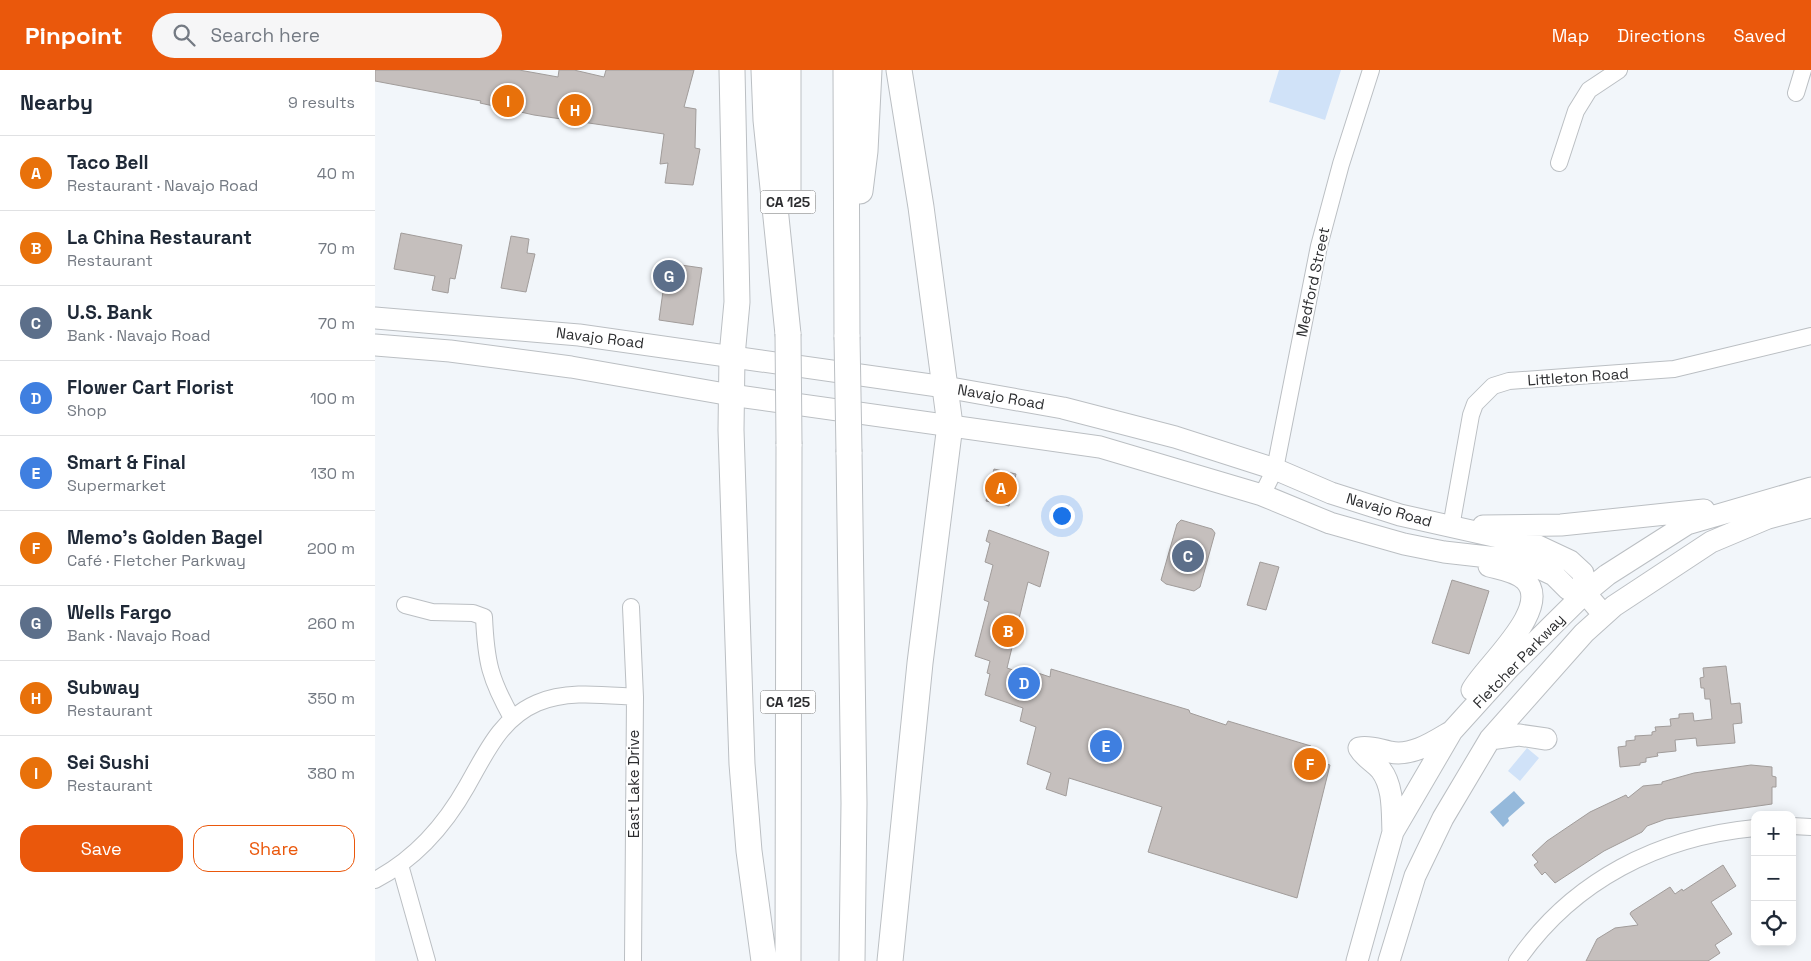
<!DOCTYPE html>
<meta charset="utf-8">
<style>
body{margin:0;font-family:"Space Grotesk",sans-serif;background:#f6f6f7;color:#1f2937}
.controls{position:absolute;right:15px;bottom:15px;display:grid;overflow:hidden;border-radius:10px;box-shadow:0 2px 12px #0003}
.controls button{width:45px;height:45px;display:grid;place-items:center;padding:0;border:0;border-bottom:1px solid #e0e1e3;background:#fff;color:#1f2937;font:25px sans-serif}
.you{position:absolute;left:686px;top:445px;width:18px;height:18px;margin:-12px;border:4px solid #fff;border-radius:50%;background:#1a73e8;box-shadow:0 0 0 8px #1a73e833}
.badge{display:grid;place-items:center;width:32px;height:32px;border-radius:50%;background:#ea580c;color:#fff;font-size:16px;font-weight:700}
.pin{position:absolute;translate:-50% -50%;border:2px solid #fff;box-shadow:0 1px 5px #0006}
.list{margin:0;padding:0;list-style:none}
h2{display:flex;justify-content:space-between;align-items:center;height:65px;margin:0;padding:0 20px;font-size:21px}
h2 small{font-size:16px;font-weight:400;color:#747a83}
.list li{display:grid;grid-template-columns:32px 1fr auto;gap:15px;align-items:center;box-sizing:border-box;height:75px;padding:0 20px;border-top:1px solid #e0e1e3}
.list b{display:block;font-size:19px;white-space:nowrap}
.list p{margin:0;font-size:16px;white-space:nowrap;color:#747a83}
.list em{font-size:16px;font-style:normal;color:#747a83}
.actions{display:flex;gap:10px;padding:15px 20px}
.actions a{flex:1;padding:11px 0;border:1px solid #ea580c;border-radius:15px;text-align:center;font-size:18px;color:#ea580c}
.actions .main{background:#ea580c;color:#fff}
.icon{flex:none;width:28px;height:28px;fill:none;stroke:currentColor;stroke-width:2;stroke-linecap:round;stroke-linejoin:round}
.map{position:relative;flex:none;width:1436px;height:891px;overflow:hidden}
header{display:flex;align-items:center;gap:30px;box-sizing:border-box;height:70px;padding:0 25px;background:#ea580c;color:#fff}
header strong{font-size:24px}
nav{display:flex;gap:28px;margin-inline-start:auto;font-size:18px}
.search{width:350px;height:45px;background:#f6f6f7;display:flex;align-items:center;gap:12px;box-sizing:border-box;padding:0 18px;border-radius:28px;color:#747a83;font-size:19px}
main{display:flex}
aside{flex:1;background:#fff}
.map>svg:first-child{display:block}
.green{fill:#d0e2f8}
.water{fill:#95b9db}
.building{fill:#c5bfbd;stroke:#a19c9a}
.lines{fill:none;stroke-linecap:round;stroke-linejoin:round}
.minor-casing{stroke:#bbbfc3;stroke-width:18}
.major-casing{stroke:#bbbfc3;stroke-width:23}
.highway-casing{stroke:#bbbfc3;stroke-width:27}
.minor{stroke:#fff;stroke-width:16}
.major{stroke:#fff;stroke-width:21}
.highway{stroke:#fff;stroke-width:25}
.highway-bridge-casing{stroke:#bbbfc3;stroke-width:27;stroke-linecap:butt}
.highway-bridge{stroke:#fff;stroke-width:25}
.labels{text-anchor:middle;stroke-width:4;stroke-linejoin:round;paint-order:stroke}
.shield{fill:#fff;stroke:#6b6c6d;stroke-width:1}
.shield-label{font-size:14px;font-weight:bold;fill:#2c2d2f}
.street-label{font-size:15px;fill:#2c2d2f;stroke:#fff}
</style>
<header>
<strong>Pinpoint</strong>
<div class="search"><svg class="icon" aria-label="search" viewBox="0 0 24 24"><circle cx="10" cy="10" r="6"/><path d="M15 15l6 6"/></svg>Search here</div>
<nav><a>Map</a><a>Directions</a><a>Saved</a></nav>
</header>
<main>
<aside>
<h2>Nearby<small>9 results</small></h2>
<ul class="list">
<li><span class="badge" style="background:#e8710a">A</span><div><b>Taco Bell</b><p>Restaurant · Navajo Road</p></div><em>40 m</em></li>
<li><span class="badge" style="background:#e8710a">B</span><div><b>La China Restaurant</b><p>Restaurant</p></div><em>70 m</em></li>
<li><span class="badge" style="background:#5c6f8a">C</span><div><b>U.S. Bank</b><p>Bank · Navajo Road</p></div><em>70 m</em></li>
<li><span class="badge" style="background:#3f7fe0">D</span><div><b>Flower Cart Florist</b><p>Shop</p></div><em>100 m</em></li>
<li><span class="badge" style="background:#3f7fe0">E</span><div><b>Smart &amp; Final</b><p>Supermarket</p></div><em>130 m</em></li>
<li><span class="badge" style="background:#e8710a">F</span><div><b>Memo's Golden Bagel</b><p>Café · Fletcher Parkway</p></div><em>200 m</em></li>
<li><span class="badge" style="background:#5c6f8a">G</span><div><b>Wells Fargo</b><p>Bank · Navajo Road</p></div><em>260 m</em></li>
<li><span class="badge" style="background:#e8710a">H</span><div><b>Subway</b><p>Restaurant</p></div><em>350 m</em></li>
<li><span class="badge" style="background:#e8710a">I</span><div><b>Sei Sushi</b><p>Restaurant</p></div><em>380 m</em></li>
</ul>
<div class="actions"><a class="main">Save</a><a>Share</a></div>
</aside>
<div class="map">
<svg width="1436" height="891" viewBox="0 0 1436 891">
<rect width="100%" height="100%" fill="#f2f6fa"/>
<path class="green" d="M904,0H966L950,50L894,32Z
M1152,678L1164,688L1145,711L1133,701Z"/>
<path class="water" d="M1139,721L1150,733L1133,748L1134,751L1128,757L1115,742Z"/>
<path class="building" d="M0,0H144L183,7L184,0H199L229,7L231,0H319L309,37L321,39L320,78L325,79L318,115L290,113L293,93L285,94L289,64L159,45L105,33L106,31L0,11Z
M26,163L87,175L80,209L75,208L73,223L57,220L60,206L19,199Z
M136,166L154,169L152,183L160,184L151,222L126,218Z
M292,193L327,198L318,255L284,250Z
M619,399L641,404L634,436L611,431Z
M806,450L837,459L840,463L825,517L819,521L791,514L786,510L802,454Z
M614,460L674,482L665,517L653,512L632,598L659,607L660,602L675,607L676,599L814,640L815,643L851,655L853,651L936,676L933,687L955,695L922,828L773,782L787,737L694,708L691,726L671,719L676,703L652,694L661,657L645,651L648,638L610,625L615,604L612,603L615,591L600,586L614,532L609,530L618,495L610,492L615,473L611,471Z
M885,492L904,497L891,540L872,535Z
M1077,510L1114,521L1094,584L1057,573Z
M1351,596L1356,634L1365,633L1367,653L1358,654L1360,673L1322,676L1321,668L1300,670L1301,681L1282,683L1283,686L1271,688V692L1265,693V695L1245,697L1243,677L1251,676V671L1260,670V666L1277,665V662L1281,661L1280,657L1296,656L1295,649L1304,648V644L1318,643L1319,651L1337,649L1335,629H1330L1329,618H1326L1325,608L1329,607L1328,598Z
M1376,695L1397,697V706L1401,707V717H1397V734L1291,749L1272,756L1267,762L1229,781L1180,813L1170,802L1167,805L1159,795L1163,792L1157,785L1172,771L1215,742L1251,725L1253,728L1268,716L1287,714V712L1319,703Z
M1348,795L1361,816L1336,832L1357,864L1340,875L1345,883L1333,891H1211L1222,869L1240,858L1263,855L1255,844L1256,842L1295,817L1300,824L1307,819L1308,821Z"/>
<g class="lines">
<g class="minor-casing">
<path id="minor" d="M1421,23L1428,0
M1184,93L1201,41L1214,20L1244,0
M887,425L900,399L944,176L966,94L996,0
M1076,457L1096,345L1100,334L1118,316L1134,311L1299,299L1436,266
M30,535L57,542L98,543L109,547C111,592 115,609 137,648
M256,537L260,627L258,891
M1417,756L1436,757
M25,795L52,891
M0,810C40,789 70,755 92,716C111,683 125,649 162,633C192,620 228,625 260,627
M1142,891C1198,810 1284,767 1380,758"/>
</g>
<g class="major-casing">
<path id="major" d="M0,248L204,265L570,317L688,338L800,367L900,399L956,423L1025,445L1163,476L1195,491L1208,503L1210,523
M0,275L75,281L196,297L356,325L725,377L887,425L955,453L1029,474L1069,482L1149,491L1179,505L1193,519L1210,523L1228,544
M1108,456L1186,455L1329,440
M1097,620C1109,597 1179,538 1150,510C1141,501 1125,499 1114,496
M1115,669L1144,665L1171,669
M1018,762C1017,743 1019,717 1006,700C999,692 990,688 984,678C996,676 1004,680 1015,682C1037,687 1060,671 1077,661
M982,891L1018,762L1077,661L1134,598L1210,523L1232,505L1312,454L1436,418
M1014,891L1040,806L1068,748L1115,669L1209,563L1239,536L1336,472L1393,448L1436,437"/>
</g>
<g class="highway-casing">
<path id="highway" d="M357,0L362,232L357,286L356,360L367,694L374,781L389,891
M389,0L391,50L413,264
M471,0L472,267
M485,121L490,81L494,0
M413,125V0
M474,382L479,733L477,891
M413,891L414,374
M515,891L545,593L575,355L546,137L524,0"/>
</g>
<use href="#minor" class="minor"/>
<use href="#major" class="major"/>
<use href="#highway" class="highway"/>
<g class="highway-bridge-casing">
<path id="highway-bridge" d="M413,264L414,374
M472,267L474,382"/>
</g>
<use href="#highway-bridge" class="highway-bridge"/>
</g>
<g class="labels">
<g class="shield">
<rect x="385.5" y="120.5" width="55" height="23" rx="4"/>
<rect x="385.5" y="620.5" width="55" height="23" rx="4"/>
</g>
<g class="shield-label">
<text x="413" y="137">CA 125</text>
<text x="413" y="637">CA 125</text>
</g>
<g class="street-label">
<text transform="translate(938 212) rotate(-78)" y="5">Medford Street</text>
<text transform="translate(225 268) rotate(7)" y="5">Navajo Road</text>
<text transform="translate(1203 307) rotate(-4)" y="5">Littleton Road</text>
<text transform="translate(626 327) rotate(10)" y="5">Navajo Road</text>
<text transform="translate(1014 440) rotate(16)" y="5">Navajo Road</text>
<text transform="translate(1144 591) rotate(-46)" y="5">Fletcher Parkway</text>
<text transform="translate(259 714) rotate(-90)" y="5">East Lake Drive</text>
</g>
</g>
</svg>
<div class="controls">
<button>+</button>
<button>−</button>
<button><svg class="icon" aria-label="locate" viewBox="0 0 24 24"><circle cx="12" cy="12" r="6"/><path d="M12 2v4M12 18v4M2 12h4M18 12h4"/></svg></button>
</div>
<div class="you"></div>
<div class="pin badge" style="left:626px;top:418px;background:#e8710a">A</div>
<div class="pin badge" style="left:633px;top:561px;background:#e8710a">B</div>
<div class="pin badge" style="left:813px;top:486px;background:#5c6f8a">C</div>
<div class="pin badge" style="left:649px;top:613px;background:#3f7fe0">D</div>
<div class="pin badge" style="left:731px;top:676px;background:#3f7fe0">E</div>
<div class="pin badge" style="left:935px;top:694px;background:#e8710a">F</div>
<div class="pin badge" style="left:294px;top:206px;background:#5c6f8a">G</div>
<div class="pin badge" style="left:200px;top:40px;background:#e8710a">H</div>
<div class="pin badge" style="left:133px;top:31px;background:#e8710a">I</div>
</div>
</main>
